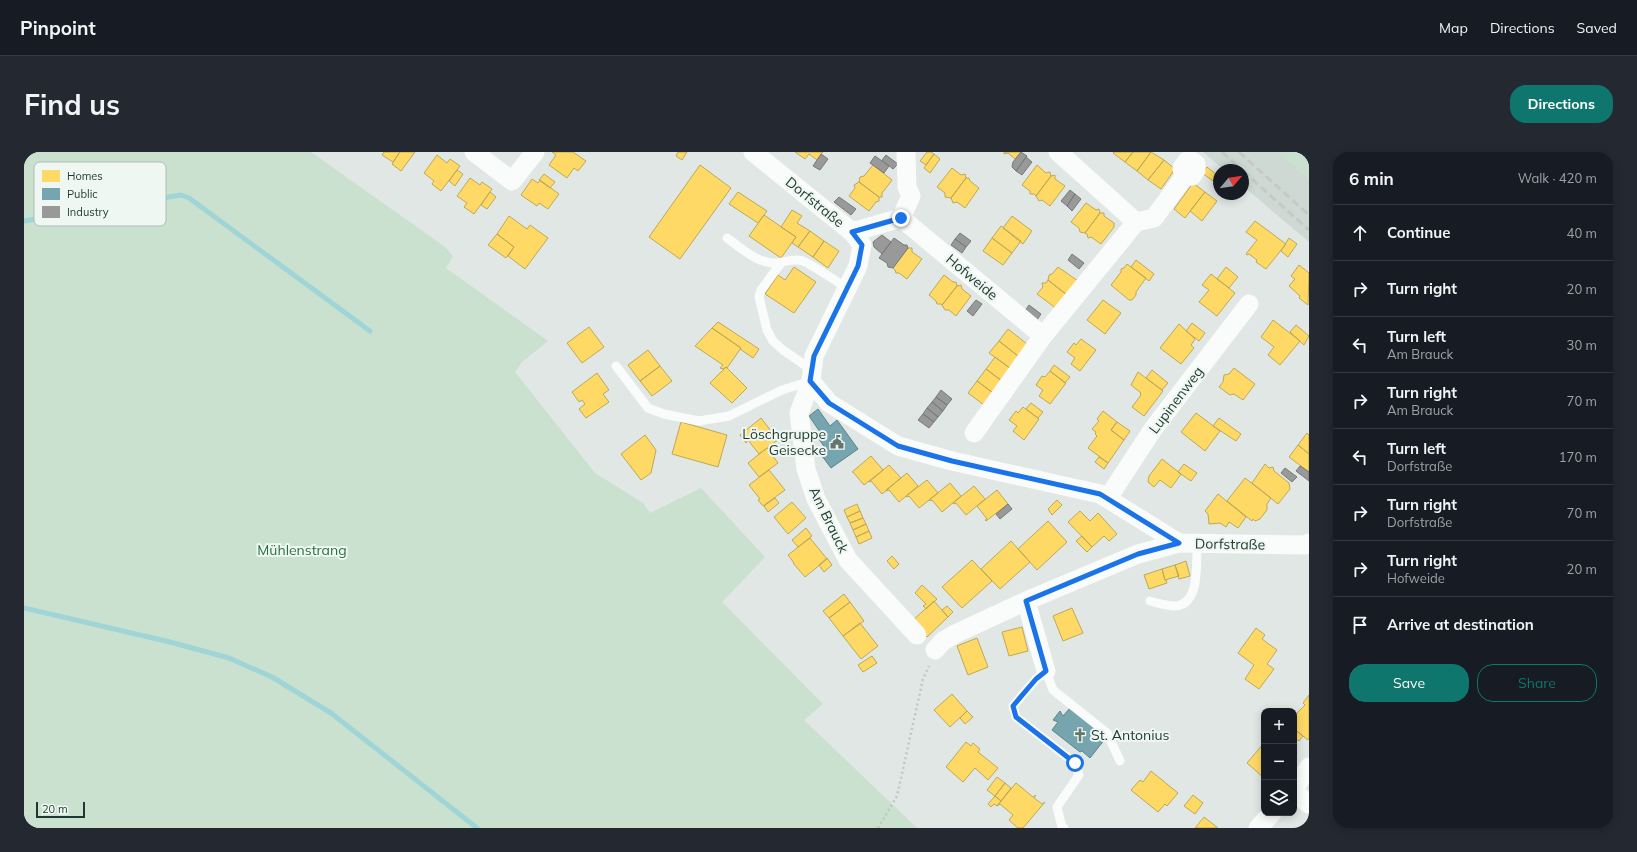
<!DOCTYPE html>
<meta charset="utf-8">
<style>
body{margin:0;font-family:Mulish,sans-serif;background:#242831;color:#f1f3f6}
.controls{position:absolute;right:12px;bottom:12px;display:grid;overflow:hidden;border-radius:8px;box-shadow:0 2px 10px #0003}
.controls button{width:36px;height:36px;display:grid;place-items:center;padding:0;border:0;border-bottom:1px solid #363941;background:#171b24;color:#f1f3f6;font:20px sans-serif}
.compass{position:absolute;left:1189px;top:12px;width:36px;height:36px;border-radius:50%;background:#171b24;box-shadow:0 2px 10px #0003;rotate:61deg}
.scale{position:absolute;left:12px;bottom:10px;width:49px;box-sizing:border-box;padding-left:4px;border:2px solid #1f3930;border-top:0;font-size:11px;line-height:14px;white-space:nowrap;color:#1f3930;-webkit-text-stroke:3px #eef7f1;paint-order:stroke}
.stop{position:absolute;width:12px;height:12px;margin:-9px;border:3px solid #1a73e8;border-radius:50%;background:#fff}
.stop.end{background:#1a73e8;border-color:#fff;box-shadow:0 1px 4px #0008}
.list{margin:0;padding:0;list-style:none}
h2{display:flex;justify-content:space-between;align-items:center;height:52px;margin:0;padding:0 16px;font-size:17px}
h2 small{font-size:13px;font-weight:400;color:#9ea1a6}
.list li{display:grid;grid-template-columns:26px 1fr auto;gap:12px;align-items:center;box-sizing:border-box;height:56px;padding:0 16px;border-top:1px solid #363941}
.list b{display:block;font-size:15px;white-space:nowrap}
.list p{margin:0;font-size:13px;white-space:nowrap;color:#9ea1a6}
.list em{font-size:13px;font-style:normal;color:#9ea1a6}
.actions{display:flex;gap:8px;padding:12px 16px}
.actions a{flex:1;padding:9px 0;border:1px solid #0f766e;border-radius:16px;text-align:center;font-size:14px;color:#0f766e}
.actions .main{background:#0f766e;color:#fff}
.icon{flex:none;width:22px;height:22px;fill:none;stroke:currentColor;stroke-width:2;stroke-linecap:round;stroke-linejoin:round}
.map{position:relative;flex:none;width:1285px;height:676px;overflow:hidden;border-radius:16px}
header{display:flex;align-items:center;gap:24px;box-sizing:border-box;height:56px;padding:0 20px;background:#171b24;border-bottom:1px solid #363941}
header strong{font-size:19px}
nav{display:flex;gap:22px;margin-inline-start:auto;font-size:14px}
.intro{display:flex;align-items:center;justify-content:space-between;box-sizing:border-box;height:96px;padding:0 24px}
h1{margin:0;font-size:28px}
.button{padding:10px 18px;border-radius:16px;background:#0f766e;color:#fff;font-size:14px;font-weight:700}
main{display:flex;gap:24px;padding:0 24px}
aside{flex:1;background:#171b24;border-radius:16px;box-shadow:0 2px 10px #0003}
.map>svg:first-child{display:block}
.built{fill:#ced9d3}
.green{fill:#c9e1ce}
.homes{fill:#ffd966;stroke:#bca956}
.public{fill:#76a5af;stroke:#5c8589}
.industry{fill:#999;stroke:#747c7a}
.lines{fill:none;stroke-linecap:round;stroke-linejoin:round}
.stream{stroke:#a0d5d7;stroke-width:5}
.path{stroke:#bfc7c5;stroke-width:2.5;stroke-dasharray:2 3;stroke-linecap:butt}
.lane{stroke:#fafbfb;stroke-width:9}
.street{stroke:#fafbfb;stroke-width:19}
.rail{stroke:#c6c9c8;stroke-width:3;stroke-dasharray:8 4;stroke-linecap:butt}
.route{stroke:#1a73e8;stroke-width:5}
.labels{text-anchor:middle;stroke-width:4;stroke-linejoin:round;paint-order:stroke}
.street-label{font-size:14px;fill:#1f3930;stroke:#eef7f1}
.poi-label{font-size:14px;fill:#1f3930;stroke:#eef7f1;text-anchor:end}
.park-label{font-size:14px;fill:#29703d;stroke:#eef7f1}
.key{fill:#eef7f1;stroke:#b0beb7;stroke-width:1}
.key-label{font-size:11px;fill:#1f3930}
</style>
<header>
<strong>Pinpoint</strong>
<nav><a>Map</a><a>Directions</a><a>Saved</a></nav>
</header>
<div class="intro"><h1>Find us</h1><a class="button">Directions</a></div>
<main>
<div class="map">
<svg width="1285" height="676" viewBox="0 0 1285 676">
<rect width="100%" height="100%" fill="#e1e7e4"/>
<path class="built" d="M1179,0H1255L1285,27V90L1219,34V18H1200Z"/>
<path class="green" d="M0,0H287L421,95L429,104L422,116L524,189L498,210L491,220L571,321L619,351L626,361L677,336L741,405L698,450L799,552L780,568L893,676H0Z
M1255,0H1285V27L1281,24Z"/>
<path class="homes" d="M360,0H376L369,10L358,3Z
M376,0H391L377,19L368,12Z
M528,0H549L562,9L554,19L550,16L543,26L525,13L532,3Z
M654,0H663L658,8L652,4Z
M771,0H799L793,8L785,2L781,7Z
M903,0H907L910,2L902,13L896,9Z
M980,0H997L991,7L984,1L980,2Z
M1090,0H1109L1101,10L1089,1Z
M1109,0H1127L1113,19L1101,10Z
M1127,0L1140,8L1124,28L1113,19Z
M910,2L916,7L906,21L900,16Z
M413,3L423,11L426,7L436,14L417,39L408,32L410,29L400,21Z
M1140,8L1151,17L1137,37L1124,28Z
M676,13L707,36L656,107L625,85Z
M849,13L868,28L858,41V45H855L835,30L836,25L840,24Z
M1013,13L1022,21L1026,20L1027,24L1012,44L1010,42H1006V39L998,33Z
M1183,15L1193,23L1189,29L1178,21Z
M928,16L937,23L941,22L942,26L927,46L921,45V41L913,35Z
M433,18L439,22L431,34L425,29Z
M520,22L531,30L526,36L515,28Z
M1031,23V27L1041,34L1026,54L1018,48L1015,49L1012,44L1027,24Z
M446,26L456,33L458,30L468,37L450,62L440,55L443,51L433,44Z
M942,26H945L946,29L955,36L941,56L933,50L929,51L927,46Z
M508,27L514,31L516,28L535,42L524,57L515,51L513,54L497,43Z
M835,30L855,45V49L852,50L845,59L825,44L831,36L830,33Z
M1169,31L1181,40L1161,66L1150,57Z
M466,40L472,45L463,57L457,53Z
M714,40L743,59L734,71L705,52Z
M1181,40L1193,49L1178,69L1166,59Z
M1062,51L1072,58L1075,57L1076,61L1061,81L1056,80L1055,76L1047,70Z
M768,58L778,64L773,71L786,79L774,95L768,91L772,85L757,75Z
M1076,61H1080V64L1090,71V75L1077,92L1067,85L1064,86L1063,82L1061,81Z
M740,63L772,85L757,106L725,84Z
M485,64L503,77L506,73L524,86L501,117L484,104L490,95L473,82Z
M988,64L1008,79L999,92L979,76Z
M1231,69L1262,92L1242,117L1232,110L1233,108L1225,102L1223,103L1222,102L1233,88L1222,80Z
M977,74L997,89L988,101L968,86Z
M786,79L800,89L789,105L774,95Z
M473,82L490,95L482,106L464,93Z
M968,86L988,101L979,113L959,99Z
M1265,86L1273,92L1264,105L1257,99Z
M800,89L815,99L804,116L789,105Z
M884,96H888V100L898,107L883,127L875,121H872L871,118L869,116Z
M1112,108L1130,122L1125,129L1107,115Z
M1103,112L1122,126L1112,140V143L1108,148H1105L1087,133L1097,120V117L1100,116Z
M1275,113L1285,121L1284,153L1275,146L1276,144L1265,134L1271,127L1267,124Z
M770,115L792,130L770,161L741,142L754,123L761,128Z
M1034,115L1054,129L1043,143L1024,128L1025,123L1028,122Z
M1202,115L1214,125L1205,136L1193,127Z
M1187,122L1211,141L1193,164L1175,150L1185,138L1178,133Z
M920,123L929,130H932L933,134L918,153L917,152H913L912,149L905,143Z
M1024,128L1043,143L1033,157L1013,142L1019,135L1018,131H1022Z
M937,133L938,137L947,144L932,164L925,158H921L918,153L933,134Z
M1079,148L1097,161L1081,182L1063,168Z
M1249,168L1276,189L1256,213L1244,203L1250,195L1237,185Z
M694,170L735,197L729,206L716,197L717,196L688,176Z
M1168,171L1181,181L1175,189L1162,179Z
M1155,172L1171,187L1167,193L1170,196L1157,212L1136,196Z
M1272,173L1285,184L1280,193L1266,180Z
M565,175L580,195L558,211L543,191Z
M688,176L717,196L703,216L702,215L699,217L696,216L699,213L671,194Z
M984,177L1003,192L994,204L975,189Z
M1057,187L1072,198L1056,219L1047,212L1051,206L1043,200L1050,191L1052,193Z
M975,189L994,204L986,216L965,201Z
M624,198L636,214L616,229L604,213Z
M971,205L991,220L982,232L962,217Z
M1030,213L1046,225L1041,231L1026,219Z
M636,214L648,229L628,244L616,229Z
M702,215L723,236L708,251L686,231Z
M1210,216L1231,232L1219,248L1210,242L1206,243L1195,235L1199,230L1200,223L1205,222Z
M962,217L982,232L973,244L953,229Z
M1128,218L1144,231L1138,238L1122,226Z
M1026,219L1042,231L1026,252L1015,244L1019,238L1012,233L1018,224L1021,225Z
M1114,220L1139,239L1120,264L1108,255L1117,243L1116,242L1117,241L1107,233Z
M573,221L585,238L579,242L585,250L562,266L555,257L561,252L558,248L555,250L548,240Z
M953,229L973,244L964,256L944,241Z
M1007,251L1019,260L1014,266L1002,257Z
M999,255L1015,267L1000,288L989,279L993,274L985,268L992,259L994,261Z
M1079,259L1093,270L1087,278L1100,288L1084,311L1064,296L1073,284L1071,282L1072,280L1068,277L1075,269L1073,267Z
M1172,261L1196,279L1181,299L1157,280Z
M737,266L754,288L735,302L724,288L722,291L716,283Z
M1195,266L1217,282L1212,289L1189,274Z
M657,270L703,283L694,315L648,302Z
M1093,270L1106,279L1100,288L1087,278Z
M1283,281L1285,283V302L1274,293Z
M621,283L632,298L627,321L617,328L597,302Z
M1274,293L1285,302V320L1265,305Z
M743,296L754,311L735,325L724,311Z
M847,304L859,318L840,333L829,320H828Z
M1075,305L1084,311L1080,317L1071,310Z
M1138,307L1157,322L1147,336L1136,328L1130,335L1124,330L1125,324Z
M1160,312L1173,321L1167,329L1154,320Z
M1241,312L1245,316L1249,315L1250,319L1265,331L1266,337L1254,352L1228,331Z
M865,313L877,326L858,342L847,329L845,330Z
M745,318L761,338L739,354L734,348L736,347L725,333Z
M883,321L894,334L875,350L865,338L863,339L862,338Z
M1221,326L1247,346L1243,352V358L1236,367L1231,369L1229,367L1228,369L1203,349Z
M903,328L914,341L895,356L885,344L883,345L882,344Z
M926,331L937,344L918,360L908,348L906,349L905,348Z
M950,334L961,347L942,363L932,351L930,352L929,351Z
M973,338L984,352L962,369L961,368L963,367L953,354Z
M1194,342L1222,365L1214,376L1205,370L1202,375L1196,371L1185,372L1184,362L1181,359Z
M751,346L755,351L744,360L740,354Z
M1033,348L1038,353L1028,363L1024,357Z
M768,350L782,366L764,382L750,365Z
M833,352L836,359L823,365L820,358Z
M836,359L839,366L826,371L823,365Z
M1056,359L1066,369L1074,361L1093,382L1085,389L1080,384L1068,395L1044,370Z
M839,366L842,372L829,378L826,371Z
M1024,369L1043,390L1013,418L994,397Z
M842,372L845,379L832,385L829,378Z
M782,376L788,384L774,395L768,388Z
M845,379L848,386L835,392L832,385Z
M1058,384L1068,395L1063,400L1052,389Z
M786,386L803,407L781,425L769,411H770L764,403Z
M987,389L1006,410L976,437L957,417Z
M868,404L875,412L870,417L863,409Z
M803,406L808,413L800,420L795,413Z
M948,408L968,429L938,456L918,435Z
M1162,409L1166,424L1155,427L1151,413Z
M1151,413L1155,424L1141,428L1138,417Z
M1138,417L1141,428H1142L1143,431L1125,437L1120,423Z
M898,433L913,447L902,457L899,454L902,452L891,441Z
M820,442L826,450L805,466L799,459Z
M910,449L924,465L903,485L888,469Z
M826,450L840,469L819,484L805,466Z
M923,454L929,460L924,465L918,458Z
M1048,456L1059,481L1039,489L1029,464Z
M836,471L854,494L837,507L819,484Z
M998,475L1004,499L985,504L978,480Z
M1232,476L1241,483L1238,487L1253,498L1243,512L1250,517L1235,537L1221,527L1230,513L1214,501Z
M953,486L964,515L944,523L933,494Z
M848,504L853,511L839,520L834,513Z
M928,542L943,559L926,575L910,558Z
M1285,543V586L1284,588L1270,577V564L1281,553L1279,551Z
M943,559L949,565L941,572L936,566Z
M1270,577L1279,584L1275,589L1270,585Z
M1240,585V626L1223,611L1240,591L1237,588Z
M942,590L947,594L949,591L956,597L954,600L974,616L964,628L951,616L939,630L922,615Z
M1127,619L1154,641L1143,654L1141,652L1134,660L1107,638L1116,628L1119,630Z
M973,625L981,631L971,644L963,638Z
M981,631L987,636L977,649L971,644Z
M992,631L1009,645L1012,643L1010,646L1018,652L1021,650L999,676H994L985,668L989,663L976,652L973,654Z
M1169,643L1179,651L1171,662L1160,654Z
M971,644L977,649L973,654L970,652L967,655L964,652Z
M1180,665L1194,676H1171Z"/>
<path class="public" d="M794,257L806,274L813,268L834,297L807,316L798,304L804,300L792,283L796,280L785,264Z
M1046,556L1074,578L1073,580L1081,587L1066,606L1058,599L1056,600L1028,578L1034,570L1029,568L1036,559L1039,564Z"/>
<path class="industry" d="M997,0L1003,4L992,19L988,15L989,10Z
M797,2L804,7L796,18L789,14Z
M862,3L874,12L869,17L858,8Z
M851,4L865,14L860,21L846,11Z
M1002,5L1008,10L998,23L992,19Z
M1046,38L1051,42L1043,54L1037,49Z
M1051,42L1057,47L1048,59L1043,54Z
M815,45L832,57L827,63L810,50Z
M936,81L947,89L942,95L931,87Z
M858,83L867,90L858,102L850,95L849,90Z
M870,86L880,93H883L884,96L869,116L864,115L863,111L855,106Z
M931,87L942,95L938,101L927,93Z
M1048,102L1060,111L1055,117L1044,108Z
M952,148L958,152L949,164L943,159Z
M1005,153L1017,162L1013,168L1001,159Z
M917,238L928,247L923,253L912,245Z
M912,245L923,253L919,259L908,250Z
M908,250L919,259L914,265L903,256Z
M903,256L914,265L910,270L899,262Z
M899,262L910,270L905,276L894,268Z
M1276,314L1285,320V329L1272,319Z
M1261,316L1273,325L1268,330L1257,321Z
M984,352L988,357L976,367L972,362Z"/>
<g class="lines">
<path class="stream" d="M0,69L157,43L165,46L346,179
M0,456L146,490L205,506L248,525L307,561L453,676"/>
<path class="path" d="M854,676L873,644L899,527L905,514"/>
<path class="lane" d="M703,86C716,95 732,110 748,111C758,112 769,105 779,109C792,115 810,128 823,136
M757,111L737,138L735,145L743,178L749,189L759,198L788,218
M592,214L624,256L640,262L675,269L705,264L758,238L787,229
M1126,449C1133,451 1141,453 1148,454C1177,456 1172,411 1173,392
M1040,676L1038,675L1033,655L1055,623L1051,611L992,565L989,554L1012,527L1022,519L1029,538L1083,581L1096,609"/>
<path class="street" d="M450,0L488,29L511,0
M729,0L828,80L838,93L834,114L790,204L787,229L805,251L874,294L928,309L1076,342L1155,391L1281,393L1285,391
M877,66L1019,184L1112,70L1034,0
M1112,70L1130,66L1160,25L1168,24L1172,18V12L1168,9H1163L1158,16L1160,25
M828,80L877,66L887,44L883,35L882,0
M787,229L775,261L782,317L792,347L824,408L893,483
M950,281L1019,184
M1084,346L1129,277L1225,152
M1002,449L1022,519
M911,498L919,489L931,482L1002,449L1114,402L1155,391
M1270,637L1285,615
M1270,640L1285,652
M1234,676L1248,661"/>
<path class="rail" d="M1198,0L1218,18
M1215,0L1285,63
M1219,19L1285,78"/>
</g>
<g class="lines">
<path class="route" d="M877,66L828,80L838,93L834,114L790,204L786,229L805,251L874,294L928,309L1076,342L1155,391L1114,402L1002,449L1022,519L1012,527L989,554L992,565L1051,611"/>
</g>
<defs>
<g id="civic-bare" transform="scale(1.08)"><path d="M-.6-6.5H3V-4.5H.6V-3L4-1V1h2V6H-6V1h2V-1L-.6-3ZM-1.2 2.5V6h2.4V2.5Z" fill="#63766f" stroke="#eef7f1" stroke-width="2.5" paint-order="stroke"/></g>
<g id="church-bare" transform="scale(1.08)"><path d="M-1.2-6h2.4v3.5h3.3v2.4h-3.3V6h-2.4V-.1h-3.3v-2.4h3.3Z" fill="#63766f" stroke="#eef7f1" stroke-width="2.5" paint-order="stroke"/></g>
</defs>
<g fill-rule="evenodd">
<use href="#civic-bare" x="813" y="290"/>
<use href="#church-bare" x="1056" y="583"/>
</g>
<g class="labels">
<g class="street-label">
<text transform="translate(791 50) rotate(39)" y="5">Dorfstraße</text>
<text transform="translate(948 125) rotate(40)" y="5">Hofweide</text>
<text transform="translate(1152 248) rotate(-53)" y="5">Lupinenweg</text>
<text transform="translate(805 368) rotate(64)" y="5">Am Brauck</text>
<text transform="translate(1206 392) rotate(1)" y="5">Dorfstraße</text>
</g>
<g class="poi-label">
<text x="802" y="287">Löschgruppe<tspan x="802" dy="16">Geisecke</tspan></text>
<text x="1067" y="588" text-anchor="start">St. Antonius</text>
</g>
<g class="park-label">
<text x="278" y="403">Mühlenstrang</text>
</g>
</g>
<rect x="10" y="10" width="132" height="64" rx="6" class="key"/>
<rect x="18" y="18" width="18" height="12" fill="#ffd966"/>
<rect x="18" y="36" width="18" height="12" fill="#76a5af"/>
<rect x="18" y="54" width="18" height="12" fill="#999"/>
<g class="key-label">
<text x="43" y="28">Homes</text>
<text x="43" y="46">Public</text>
<text x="43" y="64">Industry</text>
</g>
</svg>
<div class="controls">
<button>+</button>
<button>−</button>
<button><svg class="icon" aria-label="layers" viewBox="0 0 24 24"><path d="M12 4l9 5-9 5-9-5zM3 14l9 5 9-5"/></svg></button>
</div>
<svg class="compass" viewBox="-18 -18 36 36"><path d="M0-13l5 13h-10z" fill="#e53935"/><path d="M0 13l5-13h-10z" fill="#9ea1a6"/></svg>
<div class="scale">20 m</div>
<div class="stop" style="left:1051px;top:611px"></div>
<div class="stop end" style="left:877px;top:66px"></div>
</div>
<aside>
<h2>6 min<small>Walk · 420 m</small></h2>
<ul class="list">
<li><svg class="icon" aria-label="ahead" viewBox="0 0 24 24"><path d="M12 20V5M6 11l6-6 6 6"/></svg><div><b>Continue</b></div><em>40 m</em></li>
<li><svg class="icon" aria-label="right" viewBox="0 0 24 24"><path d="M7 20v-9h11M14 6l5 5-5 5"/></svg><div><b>Turn right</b></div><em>20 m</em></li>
<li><svg class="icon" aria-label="left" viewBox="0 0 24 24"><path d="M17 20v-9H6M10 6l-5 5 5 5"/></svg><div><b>Turn left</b><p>Am Brauck</p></div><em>30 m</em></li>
<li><svg class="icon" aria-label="right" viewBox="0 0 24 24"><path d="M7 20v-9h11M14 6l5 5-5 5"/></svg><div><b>Turn right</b><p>Am Brauck</p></div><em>70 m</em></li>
<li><svg class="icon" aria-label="left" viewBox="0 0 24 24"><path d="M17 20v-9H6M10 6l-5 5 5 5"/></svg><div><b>Turn left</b><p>Dorfstraße</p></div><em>170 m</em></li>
<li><svg class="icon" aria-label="right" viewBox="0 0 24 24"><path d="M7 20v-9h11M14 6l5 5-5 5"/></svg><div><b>Turn right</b><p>Dorfstraße</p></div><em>70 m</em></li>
<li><svg class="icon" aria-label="right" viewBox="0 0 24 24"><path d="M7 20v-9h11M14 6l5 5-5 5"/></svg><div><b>Turn right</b><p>Hofweide</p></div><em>20 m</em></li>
<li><svg class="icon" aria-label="arrive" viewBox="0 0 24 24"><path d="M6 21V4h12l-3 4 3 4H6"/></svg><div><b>Arrive at destination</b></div></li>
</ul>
<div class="actions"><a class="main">Save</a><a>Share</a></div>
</aside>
</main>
